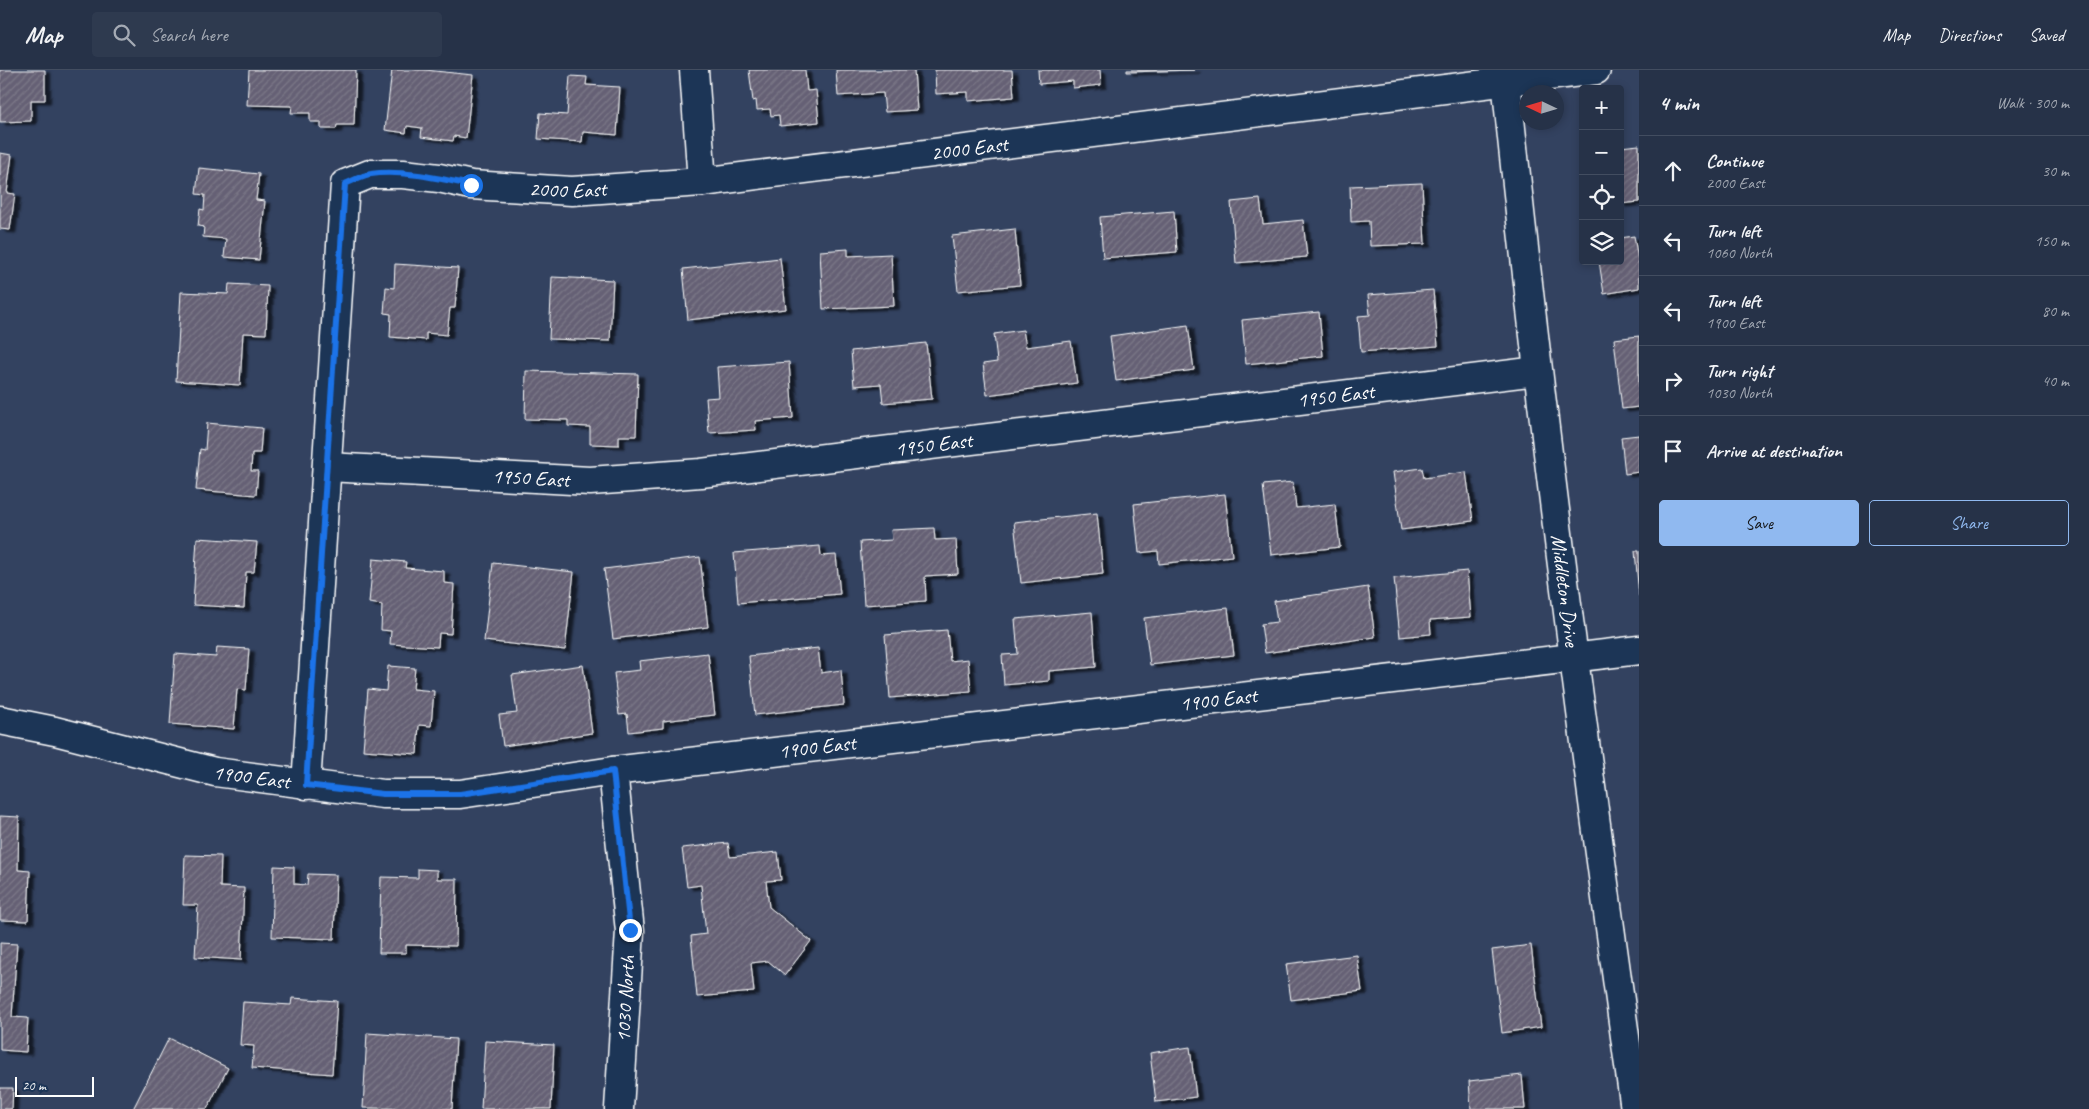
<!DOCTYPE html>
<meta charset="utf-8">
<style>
body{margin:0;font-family:Caveat,sans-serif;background:#2e3a4f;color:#f1f3f6}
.controls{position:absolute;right:15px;top:15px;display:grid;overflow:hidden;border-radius:5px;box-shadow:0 2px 8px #0003}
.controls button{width:45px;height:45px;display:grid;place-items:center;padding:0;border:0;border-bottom:1px solid #424d60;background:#263248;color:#f1f3f6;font:25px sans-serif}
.compass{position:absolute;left:1519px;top:15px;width:45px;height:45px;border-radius:50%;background:#263248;box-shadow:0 2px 8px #0003;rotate:274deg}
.scale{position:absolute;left:15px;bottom:12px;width:79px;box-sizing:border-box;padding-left:5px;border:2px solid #fff;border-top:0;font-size:14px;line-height:18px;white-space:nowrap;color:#fff;-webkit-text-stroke:4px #1d3557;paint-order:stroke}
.stop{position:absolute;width:15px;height:15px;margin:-11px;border:4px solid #1a73e8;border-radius:50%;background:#fff}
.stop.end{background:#1a73e8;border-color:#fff;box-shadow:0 1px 5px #0008}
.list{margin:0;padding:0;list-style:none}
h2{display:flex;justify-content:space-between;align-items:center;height:65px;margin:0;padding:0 20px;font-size:21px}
h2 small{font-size:16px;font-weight:400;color:#a4aab4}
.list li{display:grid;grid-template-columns:32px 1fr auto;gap:15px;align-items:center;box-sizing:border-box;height:70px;padding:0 20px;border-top:1px solid #424d60}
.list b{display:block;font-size:19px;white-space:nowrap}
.list p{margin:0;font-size:16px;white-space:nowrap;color:#a4aab4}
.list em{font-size:16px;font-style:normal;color:#a4aab4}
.actions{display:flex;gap:10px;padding:15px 20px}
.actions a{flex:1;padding:11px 0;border:1px solid #90b9f0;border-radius:5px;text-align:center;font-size:18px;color:#90b9f0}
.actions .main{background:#90b9f0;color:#111}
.icon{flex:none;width:28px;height:28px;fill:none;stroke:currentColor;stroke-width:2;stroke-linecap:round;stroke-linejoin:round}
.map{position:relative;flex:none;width:1639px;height:1039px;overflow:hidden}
header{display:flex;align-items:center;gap:30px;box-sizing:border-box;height:70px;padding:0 25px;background:#263248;border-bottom:1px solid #424d60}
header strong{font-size:24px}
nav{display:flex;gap:28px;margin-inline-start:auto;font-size:18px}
.search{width:350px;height:45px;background:#2e3a4f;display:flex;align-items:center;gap:12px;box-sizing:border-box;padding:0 18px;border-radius:5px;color:#a4aab4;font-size:19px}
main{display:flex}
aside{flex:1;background:#263248}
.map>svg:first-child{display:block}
.building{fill:url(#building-hatch);stroke:#fff;filter:url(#shadow)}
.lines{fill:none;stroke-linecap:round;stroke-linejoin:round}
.minor-casing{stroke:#fff;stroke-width:31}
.minor{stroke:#1d3557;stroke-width:28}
.route{stroke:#1a73e8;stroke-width:6}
.labels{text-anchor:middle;stroke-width:5;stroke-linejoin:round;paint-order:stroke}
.street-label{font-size:21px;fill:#fff;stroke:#1d3557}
</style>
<header>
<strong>Map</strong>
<div class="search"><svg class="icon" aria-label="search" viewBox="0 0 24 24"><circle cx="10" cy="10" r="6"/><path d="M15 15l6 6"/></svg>Search here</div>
<nav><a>Map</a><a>Directions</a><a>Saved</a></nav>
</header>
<main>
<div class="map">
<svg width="1639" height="1039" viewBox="0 0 1639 1039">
<defs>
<pattern id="building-hatch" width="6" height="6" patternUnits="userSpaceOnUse" patternTransform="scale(1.25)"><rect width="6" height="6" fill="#656174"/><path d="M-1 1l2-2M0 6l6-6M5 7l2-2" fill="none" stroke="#7c7989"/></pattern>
<filter id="shadow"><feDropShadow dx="5.5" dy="3" stdDeviation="1" flood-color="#0009"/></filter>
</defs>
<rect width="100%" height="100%" fill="#334260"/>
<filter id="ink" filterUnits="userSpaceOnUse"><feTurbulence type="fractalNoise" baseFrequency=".02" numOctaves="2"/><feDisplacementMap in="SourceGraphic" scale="10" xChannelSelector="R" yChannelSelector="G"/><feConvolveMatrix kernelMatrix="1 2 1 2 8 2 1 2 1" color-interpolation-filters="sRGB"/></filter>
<g filter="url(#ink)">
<path class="building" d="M0,0H45V30H31V51L0,52Z
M249,0H356L354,55H337L336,59H321V52H310V43H291L292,36L247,35Z
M392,0H425L473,5L466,68L454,66L453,71L421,67L422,58L407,56L406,63L385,60Z
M749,0H805L807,21L816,20L819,52L780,56L779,45L771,46L770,39L757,40L756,30L753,31Z
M836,0H914L917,40L885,42L883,23L838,26Z
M935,0H1012L1014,27L968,31V22L936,24Z
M1038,0H1100L1101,15L1073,18V11L1039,14Z
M1127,0H1195L1127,2Z
M570,6L587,7L586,15L620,17L617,65L583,62L582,72L538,69L540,43L567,45Z
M1639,75V132L1620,134V77Z
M0,83L12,85L7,123L15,124L10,160L0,159Z
M199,98L259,104L256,130L265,131L259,190L224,187L226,169L203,167L204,157L198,156L200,139L204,140L205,125L196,124Z
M1422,113L1425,174L1370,176L1369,151L1351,152L1350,116Z
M1260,129L1263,154L1303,150L1307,187L1236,193L1231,132Z
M1174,141L1177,182L1103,188L1100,147Z
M1015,159L1020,215L958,221L952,166Z
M1634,166L1639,195V218L1604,224L1599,191H1620V168Z
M848,179V186L891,184L894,236L823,239L820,181Z
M780,188L786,239L688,250L683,199Z
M395,194L458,198L455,238H450L447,265L426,263V270L390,267L391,244L384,243L386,217L394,218Z
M552,207L613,210L610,271L549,269Z
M229,214L268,216L266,264L243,263L240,315L176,311L181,222L228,224Z
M1433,220L1438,276L1361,282L1358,246L1370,245L1368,225Z
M1319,242L1323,286L1246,294L1242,250Z
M1188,255L1194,300L1116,311L1110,266Z
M1023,260L1026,277L1071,271L1077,313L987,325L983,294L997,292L994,264Z
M1639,266V337L1622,339L1614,269Z
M926,273L932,329L883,333L881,314L854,316L851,281Z
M789,292L793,348L755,351L756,360L709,363L706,328L719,327L717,297Z
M526,301L638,304L636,366H619V375L590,374V357L568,356V350L525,349Z
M207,353L262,358L260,383H252L251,401H258L256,425L196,420L200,379L205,380Z
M1639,365V402L1625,404L1621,367Z
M1422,398L1424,408L1466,402L1473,451L1401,460L1393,402Z
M1293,412L1296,438L1335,434L1340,477L1271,485L1263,415Z
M1225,424L1232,486L1159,494L1158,481L1139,483L1134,434Z
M1097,443L1103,504L1021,513L1014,452Z
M934,458L935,470L956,469L958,504L925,506L926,531L864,535L860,472L892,470L891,460Z
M197,468L257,472L254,502H246L244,538L193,535Z
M820,476L821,486L836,485L840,524L738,533L734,483Z
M1635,481H1639V526Z
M700,487L708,557L613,569L604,499Z
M373,489L406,492L405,498L444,501V513L454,514L451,564L439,563L438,577L390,574L391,561L381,560L382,535L369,533Z
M493,493L574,502L565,580L484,571Z
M1467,501L1471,547L1430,550L1431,564L1400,567L1394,508Z
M1368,517L1375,567L1265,583L1261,554L1277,552L1274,531Z
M1228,538L1234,585L1150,595L1144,548Z
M1092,542L1096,597L1049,601V611L1004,615L1002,585L1018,584L1015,549Z
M947,560L950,591L968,589L971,621L890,628L885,565Z
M217,577L249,579L246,620L237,619L234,659L170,654L175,584L216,587Z
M818,578L821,603L841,600L844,635L755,645L749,586Z
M708,583L715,645L663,651V658L629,662L627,644L619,645L614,603L640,600L639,591Z
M583,595L592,663L503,676L499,645L517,643L512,605Z
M388,596L415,598L413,619L434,621L431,656L419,655L417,684L363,680L368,619L386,621Z
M0,746L19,747L18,800L30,801L28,851L0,850Z
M728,773L730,787L778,782L781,810L766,811L769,837L811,871L785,905L768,891L751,893L754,922L697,927L691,866L706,864L701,815L687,817L682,778Z
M185,785L221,786L220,817L244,818L241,890L195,887L198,835H183Z
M274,796L294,797V814L307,815L308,804L336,805L334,869L272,867Z
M418,799L437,800V809H457L456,876L406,875V883H379L381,807L418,808Z
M0,873L17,874L12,947L28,948L26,982L0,980Z
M1531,875L1541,957L1502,963L1492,880Z
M1357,885L1362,921L1291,930L1286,894Z
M292,928L337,931L332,1004L252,998L254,976L240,975L243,932L291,935Z
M367,963L456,969L452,1039L363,1038Z
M169,968L228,998L207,1039H133Z
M485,971L554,975L551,1039H481Z
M1190,977L1196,1027L1156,1032L1150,983Z
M1522,1005L1525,1039H1471L1469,1011Z
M0,1018H13L12,1039H0Z"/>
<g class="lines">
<g class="minor-casing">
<g id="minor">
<path d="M694,0L702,112"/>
<path id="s1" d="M1505,0C1540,347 1587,693 1635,1039"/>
<path id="s2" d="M327,397L590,411L701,403L1537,301"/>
<path id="s3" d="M0,650L55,661L215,702L383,724H460L613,701L1639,580"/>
<path d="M613,701L630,861L619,1039"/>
<path id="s4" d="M306,715L345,114L370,104H403L439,108L471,115L572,121L702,112L1596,0"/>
</g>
</g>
<use href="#minor" class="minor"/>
</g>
</g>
<g class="lines" filter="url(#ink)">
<path class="route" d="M471,115C442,109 400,99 371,104C362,105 353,111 345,114L306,715L383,724H460L613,701L630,860"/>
</g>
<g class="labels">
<g class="street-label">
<text dy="7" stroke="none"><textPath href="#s4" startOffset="1232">2000 East</textPath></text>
<text dy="7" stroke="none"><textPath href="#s4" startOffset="828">2000 East</textPath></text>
<text dy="7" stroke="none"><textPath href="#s2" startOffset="1014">1950 East</textPath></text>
<text dy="7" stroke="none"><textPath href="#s2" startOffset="609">1950 East</textPath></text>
<text dy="7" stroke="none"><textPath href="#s2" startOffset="204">1950 East</textPath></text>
<text dy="7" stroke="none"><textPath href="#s1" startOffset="524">Middleton Drive</textPath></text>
<text dy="7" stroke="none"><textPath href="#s3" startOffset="1232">1900 East</textPath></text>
<text dy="7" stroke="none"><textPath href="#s3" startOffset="828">1900 East</textPath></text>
<text dy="7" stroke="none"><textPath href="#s3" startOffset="258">1900 East</textPath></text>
<text transform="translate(625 929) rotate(-87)" y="7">1030 North</text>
</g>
</g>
</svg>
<div class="controls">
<button>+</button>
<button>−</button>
<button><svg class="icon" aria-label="locate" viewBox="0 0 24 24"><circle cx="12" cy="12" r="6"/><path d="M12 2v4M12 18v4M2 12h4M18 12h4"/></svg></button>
<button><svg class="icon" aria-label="layers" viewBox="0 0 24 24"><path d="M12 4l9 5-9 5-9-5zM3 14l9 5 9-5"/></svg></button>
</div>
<svg class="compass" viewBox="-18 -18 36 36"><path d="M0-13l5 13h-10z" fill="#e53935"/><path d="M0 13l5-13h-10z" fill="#a4aab4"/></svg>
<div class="scale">20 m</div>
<div class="stop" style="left:471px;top:115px"></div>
<div class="stop end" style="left:630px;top:860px"></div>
</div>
<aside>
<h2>4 min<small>Walk · 300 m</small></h2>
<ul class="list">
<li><svg class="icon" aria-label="ahead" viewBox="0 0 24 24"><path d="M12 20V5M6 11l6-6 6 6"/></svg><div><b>Continue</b><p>2000 East</p></div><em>30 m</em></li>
<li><svg class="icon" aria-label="left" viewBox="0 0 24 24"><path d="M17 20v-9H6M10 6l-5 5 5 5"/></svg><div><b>Turn left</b><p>1060 North</p></div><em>150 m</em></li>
<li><svg class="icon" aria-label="left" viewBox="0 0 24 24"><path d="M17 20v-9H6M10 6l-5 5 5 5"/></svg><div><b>Turn left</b><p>1900 East</p></div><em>80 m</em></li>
<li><svg class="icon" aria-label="right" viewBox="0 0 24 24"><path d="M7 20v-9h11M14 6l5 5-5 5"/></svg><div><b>Turn right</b><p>1030 North</p></div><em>40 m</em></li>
<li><svg class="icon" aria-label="arrive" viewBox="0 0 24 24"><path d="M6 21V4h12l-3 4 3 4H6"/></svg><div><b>Arrive at destination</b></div></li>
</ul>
<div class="actions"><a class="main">Save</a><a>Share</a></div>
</aside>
</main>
